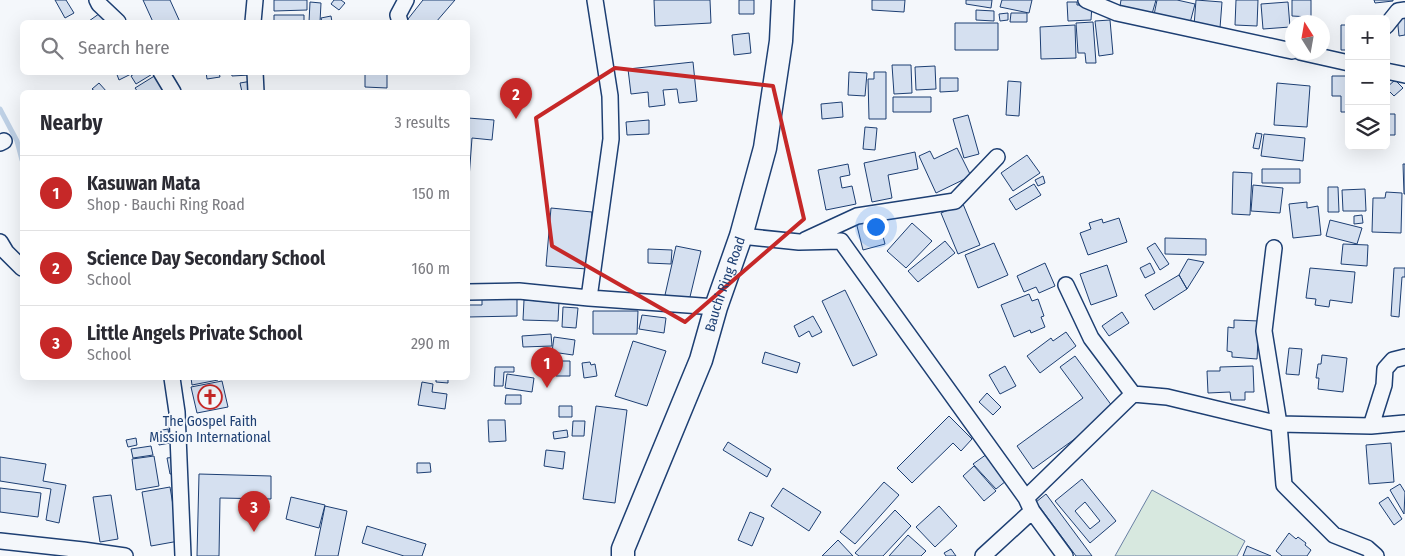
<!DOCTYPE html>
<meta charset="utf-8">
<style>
body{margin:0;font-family:"Fira Sans Condensed",sans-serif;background:#f2f2f3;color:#2b2b33}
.controls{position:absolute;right:15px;top:15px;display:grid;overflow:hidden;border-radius:8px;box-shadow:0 5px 20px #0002}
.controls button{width:45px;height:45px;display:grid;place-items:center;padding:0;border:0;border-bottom:1px solid #e1e1e2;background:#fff;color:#2b2b33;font:25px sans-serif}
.compass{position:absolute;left:1285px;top:15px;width:45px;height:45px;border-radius:50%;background:#fff;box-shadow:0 5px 20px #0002;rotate:349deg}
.you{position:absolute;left:875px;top:226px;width:18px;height:18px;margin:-12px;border:4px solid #fff;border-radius:50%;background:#1a73e8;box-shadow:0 0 0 8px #1a73e833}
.badge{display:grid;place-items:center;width:32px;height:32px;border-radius:50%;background:#c62828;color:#fff;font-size:16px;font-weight:700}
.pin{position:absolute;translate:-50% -41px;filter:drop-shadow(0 1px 2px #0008)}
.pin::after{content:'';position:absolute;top:26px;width:18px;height:15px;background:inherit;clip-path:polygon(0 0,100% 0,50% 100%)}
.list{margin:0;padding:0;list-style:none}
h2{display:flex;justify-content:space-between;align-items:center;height:65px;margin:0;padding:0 20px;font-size:21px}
h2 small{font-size:16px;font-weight:400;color:#7c7c81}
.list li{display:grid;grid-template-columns:32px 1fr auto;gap:15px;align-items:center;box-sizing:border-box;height:75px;padding:0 20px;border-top:1px solid #e1e1e2}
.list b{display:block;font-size:19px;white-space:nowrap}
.list p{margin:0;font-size:16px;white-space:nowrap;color:#7c7c81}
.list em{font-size:16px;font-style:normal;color:#7c7c81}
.icon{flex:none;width:28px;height:28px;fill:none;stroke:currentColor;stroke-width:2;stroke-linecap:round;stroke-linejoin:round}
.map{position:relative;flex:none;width:1405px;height:556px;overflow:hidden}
.search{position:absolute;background:#fff;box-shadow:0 5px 20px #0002;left:20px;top:20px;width:450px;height:55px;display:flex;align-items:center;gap:12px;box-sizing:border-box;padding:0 18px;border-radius:8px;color:#7c7c81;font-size:19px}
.panel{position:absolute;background:#fff;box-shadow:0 5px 20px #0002;left:20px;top:90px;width:450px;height:290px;border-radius:8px}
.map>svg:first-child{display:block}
.green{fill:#d7e8df;stroke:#687fa3}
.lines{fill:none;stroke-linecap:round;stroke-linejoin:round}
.stream{stroke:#bed0e5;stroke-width:5}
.building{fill:#d5e0f0;stroke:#1d3f73;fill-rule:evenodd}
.minor-casing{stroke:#1d3f73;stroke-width:18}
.primary-casing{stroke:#1d3f73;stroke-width:25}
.minor{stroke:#f4f7fb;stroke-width:15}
.primary{stroke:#f4f7fb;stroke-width:22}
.marked{fill:none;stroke:#c62828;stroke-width:4;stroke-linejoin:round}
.labels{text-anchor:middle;stroke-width:4;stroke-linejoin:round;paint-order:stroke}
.street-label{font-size:14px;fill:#1d3f73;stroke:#f4f7fb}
.poi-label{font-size:14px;fill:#1d3f73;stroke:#f4f7fb}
</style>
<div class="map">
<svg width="1405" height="556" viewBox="0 0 1405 556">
<rect width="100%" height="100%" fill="#f4f7fb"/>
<path class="green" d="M1152,490L1245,541L1237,556H1115Z"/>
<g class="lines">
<path class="stream" d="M0,109L17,141L22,160"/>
</g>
<path class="building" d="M55,0H66L74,13L65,18Z
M143,0H170L180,22H153Z
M274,0H307V10L274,11Z
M334,0H341L345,3L339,10L331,4Z
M423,0H455L436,22H406L405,20L408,19Z
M654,0H710L711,23L655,26Z
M739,0H754V14H739Z
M872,0H905L904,12L872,10Z
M966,0H992L991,8L966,4Z
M1002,0H1032L1029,13L1000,7Z
M1121,0H1156L1152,14L1120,6Z
M1157,0H1177L1195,4L1190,23L1154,15Z
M1196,0L1222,2L1220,28L1194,26Z
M1236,0H1258L1257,26L1235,25Z
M1292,0H1311V17L1292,16Z
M1374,0H1393V1L1375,3Z
M310,2L321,3L320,22H309Z
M1067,2H1077V5H1092L1091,20L1068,21Z
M1288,2L1290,27L1263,29L1261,4Z
M976,10L994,11V21L976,20Z
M103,11L111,22H90L89,21Z
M1008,13V20L1000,21L999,14Z
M1011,13H1027V22H1010Z
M274,15H304V22H274Z
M1405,15V35L1399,36L1397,16Z
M331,16L332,22H322L321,18Z
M1110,20L1113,54L1099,56L1095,21Z
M1093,22L1096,63H1086L1085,53H1078L1076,23Z
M955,23H998V50H955Z
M1075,25L1076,58L1041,59L1040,27Z
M1341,25H1349V50H1341Z
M749,33L751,53L734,55L732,35Z
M693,62L697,101L679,103L677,89L663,90L665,105L649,107L648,92L631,94L628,69Z
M892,65H911L912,93L894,94Z
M935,66L936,89L916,90L915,67Z
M116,72H135L119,80Z
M137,72H153L154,73L136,84L131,76Z
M206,72H219L220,77L207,79Z
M231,72H250V75L232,76Z
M365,72H387V88L365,87Z
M849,72L867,73L865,96L848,95Z
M874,72H886V119H869L868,79H874Z
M156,75L167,92H138L135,88Z
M1332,76H1349V112H1341V96H1332Z
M940,78H958V91L940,92Z
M1395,80L1403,88L1394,96L1386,88Z
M252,81L254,92H242L240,83Z
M1008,81L1021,82L1019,116L1006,115Z
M99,83L107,92H96L92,89Z
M1277,83L1310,86L1307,127L1274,125Z
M893,97H931V112H893Z
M842,102L843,117L822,119L821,104Z
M1386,114H1395V135H1386Z
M968,115L979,154L964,158L953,119Z
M468,118L494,120L492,140L472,138L468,192Z
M649,120V134L627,135L626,122Z
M865,127L877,128L875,150L863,149Z
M1256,133L1262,134L1259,149L1253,148Z
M1264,134L1305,138L1303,161L1261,156Z
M957,148L971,176L936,193L919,156L930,151L934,159Z
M915,152L918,169L888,175L892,198L872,202L864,163Z
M1027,155L1040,173L1013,191L1001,173Z
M848,164L850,175L840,177L842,188L852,186L856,204L826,210L818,170Z
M1403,164H1405V194H1404Z
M1262,169H1300V183H1262Z
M1233,172L1252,173L1250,215L1232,214Z
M1043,176L1045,183L1038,186L1035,180Z
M1034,184L1041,195L1016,210L1009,199Z
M1253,185L1283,188L1280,213L1251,211Z
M1328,187H1338L1339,212H1328Z
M1365,189L1366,211H1343L1342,190Z
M1386,192L1402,193L1401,233L1372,232L1373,198H1385Z
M1307,202V208L1318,206L1321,235L1293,238L1289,204Z
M963,204L980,245L958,254L941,213Z
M551,208L592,212L587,269L546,266Z
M1362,215L1363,223L1354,224V216Z
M878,217L885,244L863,250L856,222Z
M1119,218L1127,242L1088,255L1080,233L1091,229L1089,223L1102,219L1103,223Z
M1330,220L1362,228L1357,244L1326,236Z
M912,223L932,241L906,268L887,251Z
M1165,238L1206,239V255L1165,254Z
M945,241L955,253L918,282L908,271Z
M994,243L1008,275L978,288L965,255Z
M1155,243L1169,264L1160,270L1147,248Z
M1343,244L1368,245L1367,266L1341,264Z
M676,246L701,251L689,301L665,295Z
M648,249L672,250L671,264L648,263Z
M1188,259L1204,262L1187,289L1179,275Z
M1045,263L1055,286L1039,293L1036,287L1024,292L1017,276Z
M1150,263L1155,273L1145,278L1140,268Z
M1107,265L1117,296L1091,305L1080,274Z
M1310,268L1355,272L1352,303L1330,300L1329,307L1315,305L1316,299L1306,298Z
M1394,268H1405V277H1402L1399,317L1391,316Z
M1179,275L1187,289L1154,310L1145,295Z
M845,290L877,355L853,366L822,301Z
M1029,294L1032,301L1038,299L1044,316L1041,317L1045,327L1031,333L1030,330L1014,337L1001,305Z
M482,295H517V316L468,317V305H482Z
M524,300L559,302L558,321L523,320Z
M563,307L578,308L576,328L562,327Z
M593,311H638L637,334H593Z
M1122,312L1129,323L1109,336L1102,326Z
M642,315L666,318L664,333L639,329Z
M813,316L822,332L812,337L809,331L799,337L794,326Z
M1234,320L1259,321L1257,359L1232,357V352L1227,351L1228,327L1234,328Z
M1066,332L1076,346L1040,373L1027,356L1051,338L1053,341Z
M551,334L552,346L523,347L522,336Z
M554,337L575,340L573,355L552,352Z
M633,341L666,351L647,406L615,396Z
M1289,348L1302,349L1299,375L1286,374Z
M765,352L800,363L797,373L762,363Z
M1322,355L1347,358L1343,392L1318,389L1319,378H1316L1318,364H1321Z
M1075,356L1115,410L1033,469L1017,446L1083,398L1060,367Z
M556,361H570V376H556Z
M590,362L591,365L595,364L597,376L584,378L582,363Z
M1005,366L1016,386L1000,394L989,375Z
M1253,366L1254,392H1245V400H1231L1230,392L1208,393L1207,371H1220V367Z
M495,367H514V372H504L503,386H494Z
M507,374L534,378L532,392L505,388Z
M191,378H218V380L192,385Z
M436,378H448V383L436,382Z
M222,381L228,407L197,413L191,387Z
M422,382L433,384L432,392L447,394L445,409L418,405Z
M987,393L1001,407L993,415L979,402Z
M506,395H521V404H505Z
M559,406H572V417H559Z
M596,406L627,410L615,503L583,499Z
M949,416L972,439L961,451L953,443L912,483L897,468Z
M488,420H505L506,441L489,442Z
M573,421H585L584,436H572Z
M168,429L170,443L159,445L157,431Z
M567,430L568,437L554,439L553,432Z
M136,438L137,445L128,447L126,440Z
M728,442L771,469L767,477L723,450Z
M1391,443L1394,482L1369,484L1366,445Z
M151,446L153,455L133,458L131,449Z
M546,450L565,452L563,469L544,466Z
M987,454L1006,481L996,489L973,464Z
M154,456L159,486L136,490L132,459Z
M0,457L46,464L43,481L66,485L59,523L46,520L51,489L0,481Z
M176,457L179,473L170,474L167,458Z
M417,463H430L431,472L417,473Z
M974,466L996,491L984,501L963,476Z
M199,474L271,476V499L220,498L219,556H197Z
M1082,479L1116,521L1090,543L1055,501ZM1085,502L1100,521L1090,529L1075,511Z
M884,482L899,495L855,544L840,532Z
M1400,484L1405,492L1404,514L1390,490Z
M170,487L179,541L151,546L142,492Z
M0,488L41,493L38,517L0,512Z
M783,488L821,512L809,531L771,506Z
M1046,494L1092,556H1076L1036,502Z
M111,495L118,539L100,542L93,497Z
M291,497L325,505L319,528L286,519Z
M1388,497L1402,519L1394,525L1379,503Z
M325,506L347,511L338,556H315Z
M939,506L957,526L935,547L916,527Z
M895,510L911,526L883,556H859L855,553Z
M750,512L764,518L752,546L738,540Z
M367,526L426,544L422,556H404L362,543Z
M1289,533L1296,539L1298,537L1306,543L1305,545L1311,550L1307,556H1282L1276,551Z
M908,535L926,551L921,556H889Z
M838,540L853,556H822Z
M1247,546L1271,556H1243Z
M951,549L956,556H946L944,553Z"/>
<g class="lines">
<g class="minor-casing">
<path id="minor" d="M97,0L99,4L118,22
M1086,0L1117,13L1292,51
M253,22L255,0
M400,22L398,15L406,0
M1386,26L1398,11L1405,10
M1300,52L1349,63
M1386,71L1405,75
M161,72L173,92
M255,72L256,92
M0,143L4,141
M741,236L799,242L841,241L1026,498L1032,511L1065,556
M805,240L857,216L955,201L997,157
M0,242L6,252L22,268
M1274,248L1264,331L1279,424L1284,485L1334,535L1367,548L1376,556
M1066,285L1091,338L1133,394
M468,292L519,291L589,298L716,307
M589,298L611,139L610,96L595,0
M172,378L177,412L183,556
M1371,426L1384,385L1385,369L1393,360L1405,357
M1026,498L1133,394L1167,397L1279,424L1371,426L1405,423
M0,541L83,550L125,556
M983,556L1032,511"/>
</g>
<g class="primary-casing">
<g id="primary">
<path id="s1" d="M623,556V549L701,360L716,307L741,236L765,148L781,41L783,0"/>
</g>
</g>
<use href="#minor" class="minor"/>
<use href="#primary" class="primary"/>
</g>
<path class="marked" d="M615,68L773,86L804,219L685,322L552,246L536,118Z"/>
<defs>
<g id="church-ring" transform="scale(1.25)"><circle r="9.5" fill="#f4f7fb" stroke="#c62828" stroke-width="1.5"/><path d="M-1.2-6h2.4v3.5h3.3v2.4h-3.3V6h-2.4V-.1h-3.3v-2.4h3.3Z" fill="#c62828"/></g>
</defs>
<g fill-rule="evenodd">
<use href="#church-ring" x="210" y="397"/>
</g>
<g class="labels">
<g class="street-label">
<text dy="5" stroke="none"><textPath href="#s1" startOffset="291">Bauchi Ring Road</textPath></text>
</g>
<g class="poi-label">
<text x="210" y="426">The Gospel Faith<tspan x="210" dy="16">Mission International</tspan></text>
</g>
</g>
</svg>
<div class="controls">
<button>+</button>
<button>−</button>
<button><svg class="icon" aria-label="layers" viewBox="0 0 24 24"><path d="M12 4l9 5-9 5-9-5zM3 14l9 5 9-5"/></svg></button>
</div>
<svg class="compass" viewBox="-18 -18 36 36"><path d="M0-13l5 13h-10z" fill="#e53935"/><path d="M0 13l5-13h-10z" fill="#7c7c81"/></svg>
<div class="you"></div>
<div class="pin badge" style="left:547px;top:388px">1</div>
<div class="pin badge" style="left:516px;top:119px">2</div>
<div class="pin badge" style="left:254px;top:532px">3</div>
<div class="search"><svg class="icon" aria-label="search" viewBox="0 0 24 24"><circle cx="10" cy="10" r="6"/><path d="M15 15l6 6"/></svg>Search here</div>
<section class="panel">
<h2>Nearby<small>3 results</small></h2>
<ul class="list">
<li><span class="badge">1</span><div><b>Kasuwan Mata</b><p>Shop · Bauchi Ring Road</p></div><em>150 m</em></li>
<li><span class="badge">2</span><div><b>Science Day Secondary School</b><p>School</p></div><em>160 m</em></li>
<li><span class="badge">3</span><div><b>Little Angels Private School</b><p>School</p></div><em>290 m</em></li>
</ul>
</section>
</div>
